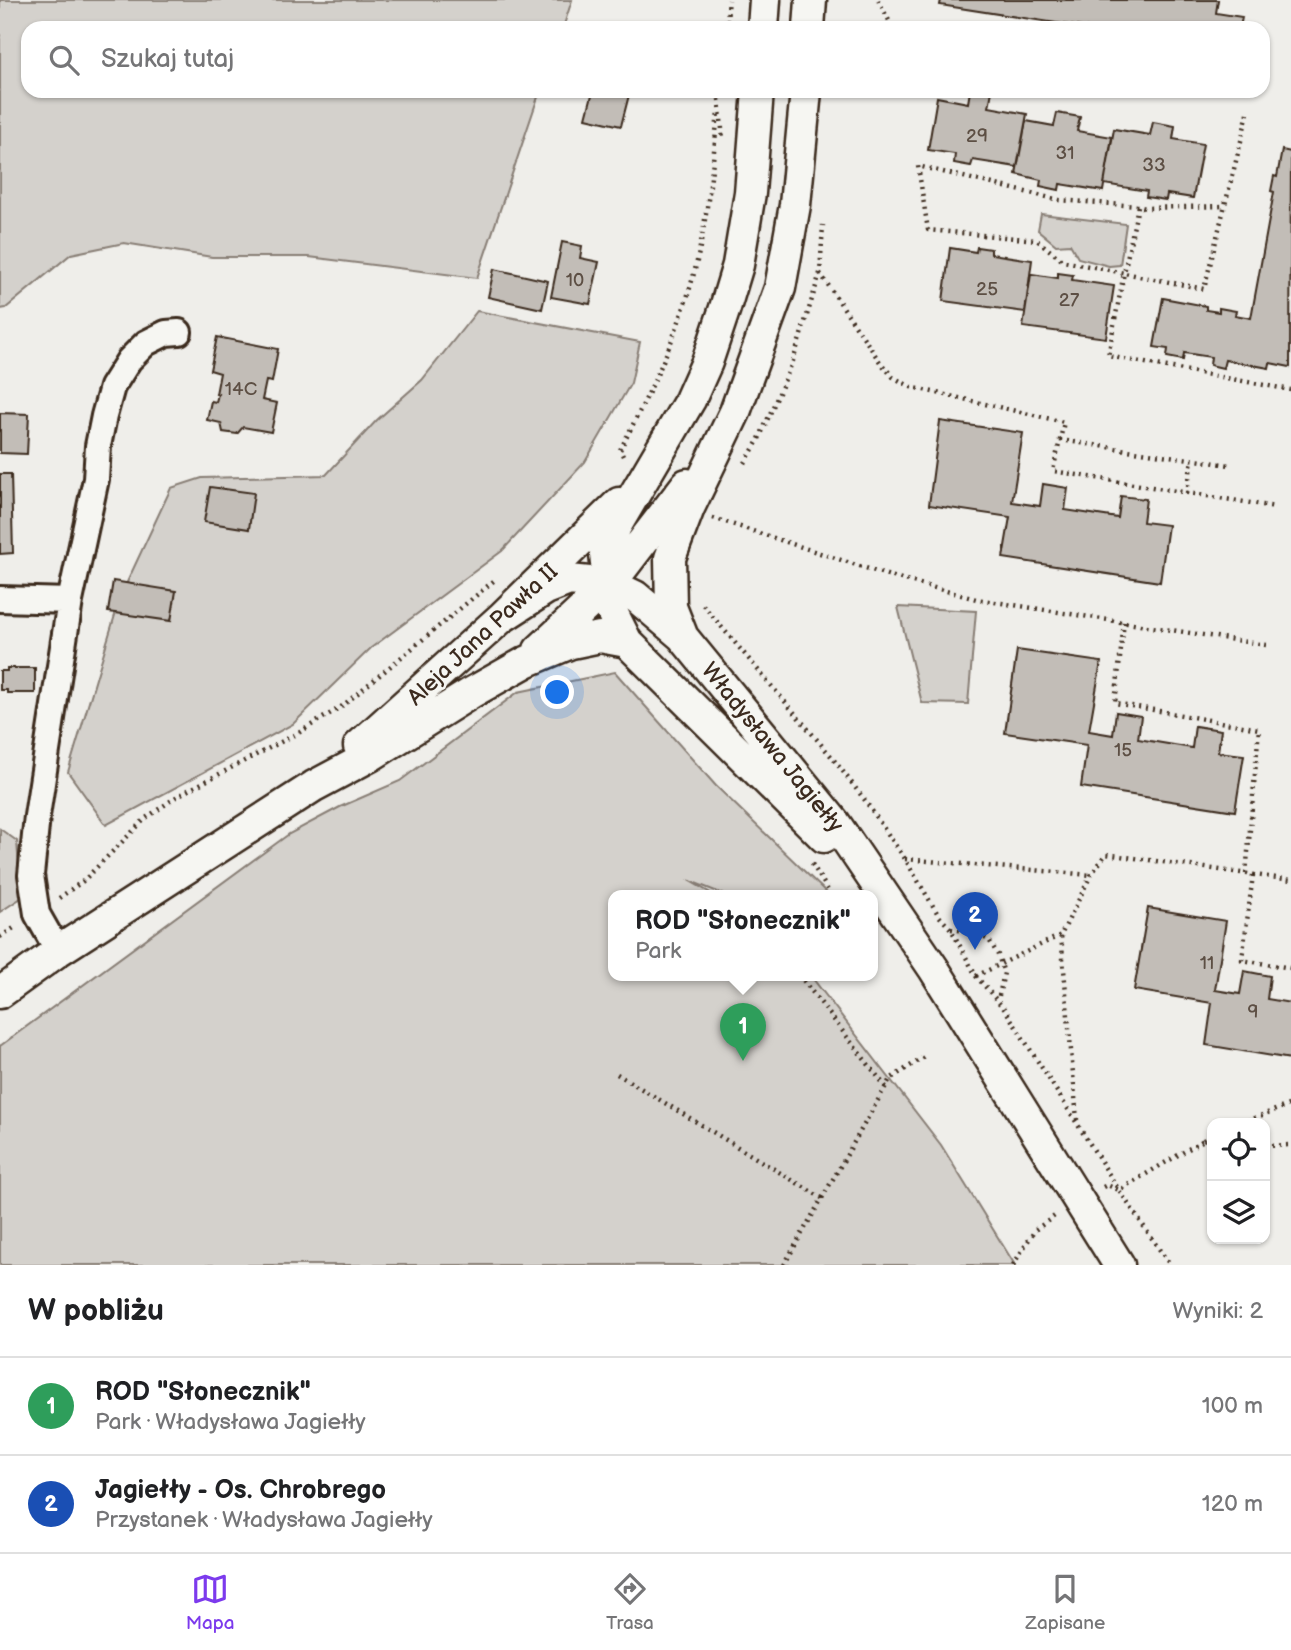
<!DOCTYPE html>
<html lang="pl">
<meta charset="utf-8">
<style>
body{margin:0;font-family:"Balsamiq Sans",sans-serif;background:#f2f2f2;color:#202124}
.controls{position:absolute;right:21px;bottom:21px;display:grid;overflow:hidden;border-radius:14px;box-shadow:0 2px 5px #0004}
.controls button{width:63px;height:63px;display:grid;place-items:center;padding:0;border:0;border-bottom:2px solid #e0e0e0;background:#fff;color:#202124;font:35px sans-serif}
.you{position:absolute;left:558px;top:693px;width:24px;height:24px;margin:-18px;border:5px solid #fff;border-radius:50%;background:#1a73e8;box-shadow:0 0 0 10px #1a73e833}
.badge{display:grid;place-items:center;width:46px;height:46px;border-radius:50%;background:#7c3aed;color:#fff;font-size:23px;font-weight:700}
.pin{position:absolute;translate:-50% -58px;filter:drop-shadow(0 2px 4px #0008)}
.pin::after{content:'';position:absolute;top:37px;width:24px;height:21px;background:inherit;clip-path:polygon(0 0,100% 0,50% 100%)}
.popup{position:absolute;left:608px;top:890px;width:270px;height:91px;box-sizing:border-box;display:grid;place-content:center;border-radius:14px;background:#fff;filter:drop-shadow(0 2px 5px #0005);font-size:23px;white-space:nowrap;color:#757577}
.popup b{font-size:26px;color:#202124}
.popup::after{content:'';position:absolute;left:50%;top:100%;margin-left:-14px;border:14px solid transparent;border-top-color:#fff}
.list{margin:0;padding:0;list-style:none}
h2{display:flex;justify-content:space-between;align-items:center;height:91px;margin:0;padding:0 28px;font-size:30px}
h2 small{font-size:23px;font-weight:400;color:#757577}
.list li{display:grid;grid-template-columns:46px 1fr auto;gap:21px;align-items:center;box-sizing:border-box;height:98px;padding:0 28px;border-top:2px solid #e0e0e0}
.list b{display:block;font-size:26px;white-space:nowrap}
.list p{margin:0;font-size:23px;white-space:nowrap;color:#757577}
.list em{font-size:23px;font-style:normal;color:#757577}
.icon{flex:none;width:38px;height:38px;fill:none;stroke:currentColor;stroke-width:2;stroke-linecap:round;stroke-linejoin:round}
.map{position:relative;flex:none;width:1291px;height:1265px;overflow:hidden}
.search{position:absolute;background:#fff;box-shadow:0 2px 5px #0004;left:21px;right:21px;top:21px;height:77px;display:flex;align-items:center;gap:18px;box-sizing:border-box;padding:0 24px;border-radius:21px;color:#757577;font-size:26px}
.sheet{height:287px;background:#fff}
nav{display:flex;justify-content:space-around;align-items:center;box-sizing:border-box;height:98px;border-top:2px solid #e0e0e0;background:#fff;font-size:19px;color:#757577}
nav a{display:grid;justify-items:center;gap:4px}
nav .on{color:#7c3aed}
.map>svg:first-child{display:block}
.green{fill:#d4d1cc;stroke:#887e75;stroke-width:2}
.building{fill:#c2bdb7;stroke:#3b2a1e;stroke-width:2}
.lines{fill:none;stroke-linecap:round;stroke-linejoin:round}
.minor-casing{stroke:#3b2a1e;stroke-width:30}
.tertiary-casing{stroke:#3b2a1e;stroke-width:35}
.path{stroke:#3b2a1e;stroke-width:4.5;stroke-dasharray:2 5;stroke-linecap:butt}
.minor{stroke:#f6f6f2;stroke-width:24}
.tertiary{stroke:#f6f6f2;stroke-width:30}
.labels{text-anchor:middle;stroke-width:5;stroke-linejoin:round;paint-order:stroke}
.number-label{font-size:19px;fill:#5d4f44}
.street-label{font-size:23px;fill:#3b2a1e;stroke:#f6f6f2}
</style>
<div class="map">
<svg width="1291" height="1265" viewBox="0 0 1291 1265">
<rect width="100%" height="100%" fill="#efeeea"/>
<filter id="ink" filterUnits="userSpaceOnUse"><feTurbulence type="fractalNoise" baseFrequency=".0143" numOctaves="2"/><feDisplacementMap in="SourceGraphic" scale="14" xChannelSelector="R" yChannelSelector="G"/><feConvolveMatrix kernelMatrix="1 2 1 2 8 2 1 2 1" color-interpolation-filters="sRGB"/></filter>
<g filter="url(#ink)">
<path class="green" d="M0,0H572L563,28H28V91H540L477,278L309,257H212L124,243L71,254L6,308L0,309Z
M1041,214L1126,224L1120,265L1109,266L1078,258L1070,244L1056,245L1038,230Z
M477,311L640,342L631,383L585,462L502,551L371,648L293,724L106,825L68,772L121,595L171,488L202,478L326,475L377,420L422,380Z
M898,607L976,611L968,704L922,703Z
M615,672L716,786L829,895H725L688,880L714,895H614V975H810L941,1145L1015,1265H0V1046L289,834L340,807L400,781L518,692Z
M0,829L17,841L21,898L0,912Z"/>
<path class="building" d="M941,0H1218L1216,13L1242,17L1240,28H1088L940,5Z
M593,91H630L621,126L586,118Z
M970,91H992L989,107L1027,114L1017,167L973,160L971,166L954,163L955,154L928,150L937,97L968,103Z
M1057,113L1080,117L1077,131L1112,137L1103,191L1060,184L1059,190L1040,186L1041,180L1016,174L1026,121L1054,126Z
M1153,122L1175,126L1173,139L1203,144L1193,198L1167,194L1166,200L1146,197L1147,191L1104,184L1114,129L1150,135Z
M1282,150L1291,152L1290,367L1270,363L1269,368L1225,360L1223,368L1210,365L1211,357L1184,353L1183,360L1167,357L1168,349L1154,347L1163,298L1206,306V310L1219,312V308L1236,311L1235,315L1251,318L1274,192L1271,191L1274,176L1277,177Z
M562,242L582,246L580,258L599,262L590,304L551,297Z
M977,247L991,249V254L1032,260L1025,312L943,301L950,248L976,252Z
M494,269L548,281L542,309L488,297Z
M1058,273L1073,275L1072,280L1114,286L1106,338L1023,327L1031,274L1058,278Z
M217,337L278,349L272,382L266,381L262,400L277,403L271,432L243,427L237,434L223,432L221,423L207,420L211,401L216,402L218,394H216L220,373L210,370Z
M0,413L29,414L27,454L0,453Z
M940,421L1023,433L1012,502L1040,506L1043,484L1068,488L1065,510L1118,518L1121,496L1146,499L1143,522L1168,525L1160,582L1003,558L1010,517L929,505Z
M0,474H11L13,553L0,554Z
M210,487L254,493L249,529L204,522Z
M113,581L176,591L171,621L108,612Z
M1017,650L1101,662L1089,731L1113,735L1116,712L1141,716L1138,739L1192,748L1195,726L1221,730L1218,752L1244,755L1235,811L1081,787L1087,745L1005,733Z
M7,668H35V693H7V690H0V671H7Z
M1148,908L1226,921L1215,990L1240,994L1244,971L1270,976L1267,999L1291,1003V1059L1206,1045L1212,1003L1134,990Z"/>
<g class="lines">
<g class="minor-casing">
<path id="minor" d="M0,599L70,601
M58,951L37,914L31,875L37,816L70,601L96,479L98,446L104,416L112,387L129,360L146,343L166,333L179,332"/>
</g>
<g class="tertiary-casing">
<path id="tertiary" d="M763,28L765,0
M809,28L811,0
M758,91L750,193L738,265L725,308L707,362L690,400L616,526L605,554L611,610L627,642L824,837
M501,618L546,589L569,580L610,584L635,596L682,636L835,823L934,969L1119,1265
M682,635L671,607L670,558L689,508L735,412L780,288L795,205L806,91
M539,650L610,584L687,484
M359,746L501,618L619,503
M0,993L58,951L314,786L372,755L471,693L526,662L571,643L600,637L627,642"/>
</g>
<path class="path" d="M878,0L893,28
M726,28L729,0
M719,99L723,139
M1248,113L1204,289L1124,273L1108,356L1291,390
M1138,206L1124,273L1063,261L1037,240L928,230L918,166L1059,200L1138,206L1145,208L1225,206
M820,273L880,362L893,377L911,387L1064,422L1053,471L1275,507
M1060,440L1230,465
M623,456L620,450C651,390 682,327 697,261C708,212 713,162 718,112
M745,463L759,439L793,361L820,273L823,225
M1187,493L1192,459
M713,518L890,576L976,599L1266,645
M703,605L831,756L864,799L905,859L939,916L951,929L976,976L1006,1011L1119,1190L1170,1265
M1124,622L1115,703L1259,729L1246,874
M905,859L1091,875
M812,864L831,895
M1253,875L1242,960L1291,968
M59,898L83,881L146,818L179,795L300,732L341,707L496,579
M951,929L973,932L989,940L998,955L1004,973L998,1000
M0,937L17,926
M799,975L886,1087
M976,976L1061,935
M617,1074L822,1198
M1077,1120L1061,935L1091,875L1106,854L1291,880
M1241,1123L1291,1104
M1203,1140L1212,1136
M1265,1146L1291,1145
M1103,1187L1107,1185L1119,1190L1202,1141L1212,1142
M784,1265L890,1079L924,1057
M1013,1265L1035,1230L1056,1215"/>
<use href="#minor" class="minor"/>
<use href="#tertiary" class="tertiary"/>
</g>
</g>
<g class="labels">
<g class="number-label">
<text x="977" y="142">29</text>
<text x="1065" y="159">31</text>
<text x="1154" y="171">33</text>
<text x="575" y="286">10</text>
<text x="987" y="295">25</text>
<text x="1069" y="306">27</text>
<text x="241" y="395">14C</text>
<text x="1123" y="756">15</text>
<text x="1207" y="969">11</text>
<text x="1253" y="1018">9</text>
</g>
<g class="street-label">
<text transform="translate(482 634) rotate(-43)" y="8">Aleja Jana Pawła II</text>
<text transform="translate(773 747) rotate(51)" y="8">Władysława Jagiełły</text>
</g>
</g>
</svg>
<div class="controls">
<button><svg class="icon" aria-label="locate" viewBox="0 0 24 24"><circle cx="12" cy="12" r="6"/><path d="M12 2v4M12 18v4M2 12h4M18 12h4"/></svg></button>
<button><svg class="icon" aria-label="layers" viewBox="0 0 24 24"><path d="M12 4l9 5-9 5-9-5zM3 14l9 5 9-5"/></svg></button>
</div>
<div class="you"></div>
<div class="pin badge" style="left:743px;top:1061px;background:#2e9e5b">1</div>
<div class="popup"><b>ROD &quot;Słonecznik&quot;</b>Park</div>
<div class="pin badge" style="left:975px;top:950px;background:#1a4fb4">2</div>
<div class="search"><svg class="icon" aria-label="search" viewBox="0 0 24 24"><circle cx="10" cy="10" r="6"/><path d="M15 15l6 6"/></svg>Szukaj tutaj</div>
</div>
<section class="sheet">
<h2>W pobliżu<small>Wyniki: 2</small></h2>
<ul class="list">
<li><span class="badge" style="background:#2e9e5b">1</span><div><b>ROD &quot;Słonecznik&quot;</b><p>Park · Władysława Jagiełły</p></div><em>100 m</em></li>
<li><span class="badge" style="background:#1a4fb4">2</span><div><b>Jagiełły - Os. Chrobrego</b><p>Przystanek · Władysława Jagiełły</p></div><em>120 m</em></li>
</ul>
</section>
<nav>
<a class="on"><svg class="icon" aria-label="map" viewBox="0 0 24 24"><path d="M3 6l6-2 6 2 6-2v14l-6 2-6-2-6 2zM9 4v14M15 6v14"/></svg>Mapa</a>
<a><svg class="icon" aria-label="directions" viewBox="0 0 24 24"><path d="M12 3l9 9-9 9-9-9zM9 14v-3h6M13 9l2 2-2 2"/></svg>Trasa</a>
<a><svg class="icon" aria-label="saved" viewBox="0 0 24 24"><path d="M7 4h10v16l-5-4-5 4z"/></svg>Zapisane</a>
</nav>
